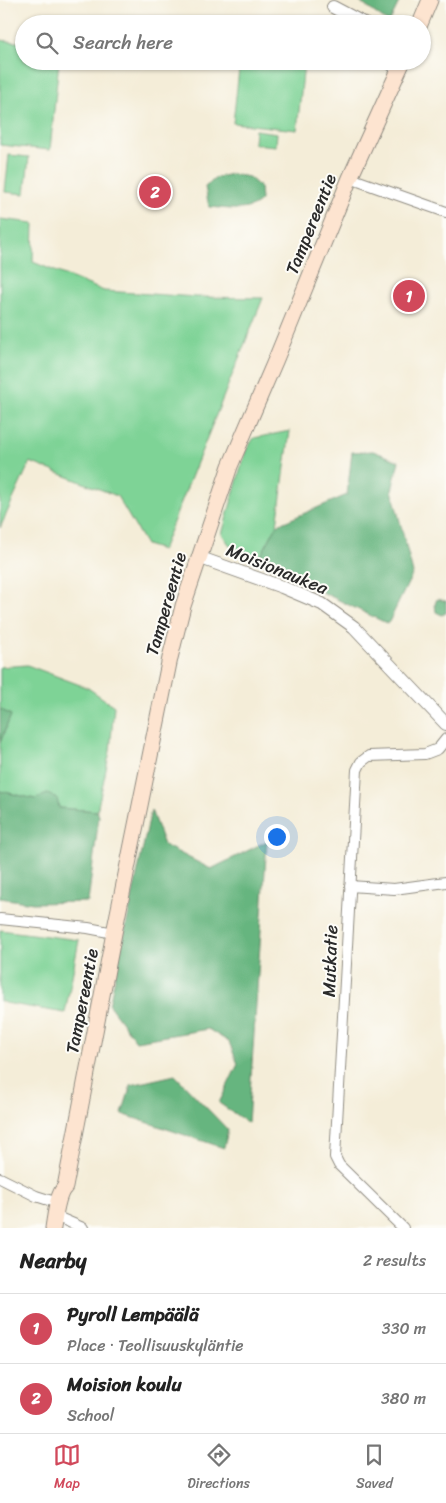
<!DOCTYPE html>
<meta charset="utf-8">
<style>
body{margin:0;font-family:Sriracha,sans-serif;background:#f2f2f2;color:#222}
.you{position:absolute;left:276px;top:836px;width:18px;height:18px;margin:-12px;border:4px solid #fff;border-radius:50%;background:#1a73e8;box-shadow:0 0 0 8px #1a73e833}
.badge{display:grid;place-items:center;width:32px;height:32px;border-radius:50%;background:#d1495b;color:#fff;font-size:16px;font-weight:700}
.pin{position:absolute;translate:-50% -50%;border:2px solid #fff;box-shadow:0 1px 5px #0006}
.list{margin:0;padding:0;list-style:none}
h2{display:flex;justify-content:space-between;align-items:center;height:65px;margin:0;padding:0 20px;font-size:21px}
h2 small{font-size:16px;font-weight:400;color:#767676}
.list li{display:grid;grid-template-columns:32px 1fr auto;gap:15px;align-items:center;box-sizing:border-box;height:70px;padding:0 20px;border-top:1px solid #e0e0e0}
.list b{display:block;font-size:19px;white-space:nowrap}
.list p{margin:0;font-size:16px;white-space:nowrap;color:#767676}
.list em{font-size:16px;font-style:normal;color:#767676}
.icon{flex:none;width:28px;height:28px;fill:none;stroke:currentColor;stroke-width:2;stroke-linecap:round;stroke-linejoin:round}
.map{position:relative;flex:none;width:446px;height:1228px;overflow:hidden}
.search{position:absolute;background:#fff;box-shadow:0 1px 4px #0004;left:15px;right:15px;top:15px;height:55px;display:flex;align-items:center;gap:12px;box-sizing:border-box;padding:0 18px;border-radius:28px;color:#767676;font-size:19px}
.sheet{height:205px;background:#fff}
nav{display:flex;justify-content:space-around;align-items:center;box-sizing:border-box;height:70px;border-top:1px solid #e0e0e0;background:#fff;font-size:14px;color:#767676}
nav a{display:grid;justify-items:center;gap:2px}
nav .on{color:#d1495b}
.map>svg:first-child{display:block}
.green{fill:#7ed396;stroke:#547f60}
.forest{fill:#66b57f;stroke:#487055}
.lines{fill:none;stroke-linecap:round;stroke-linejoin:round}
.minor-casing{stroke:#908c82;stroke-width:12}
.tertiary-casing{stroke:#908c82;stroke-width:14}
.secondary-casing{stroke:#908c82;stroke-width:17}
.minor{stroke:#fff;stroke-width:10}
.tertiary{stroke:#fff;stroke-width:12}
.secondary{stroke:#fde4d0;stroke-width:15}
.labels{text-anchor:middle;stroke-width:4;stroke-linejoin:round;paint-order:stroke}
.street-label{font-size:18px;fill:#2b2b2b;stroke:#fdfcf7}
</style>
<div class="map">
<svg width="446" height="1228" viewBox="0 0 446 1228">
<rect width="100%" height="100%" fill="#fdfcf7"/>
<filter id="ink" filterUnits="userSpaceOnUse"><feTurbulence type="fractalNoise" baseFrequency=".02" numOctaves="2"/><feDisplacementMap in="SourceGraphic" scale="10" xChannelSelector="R" yChannelSelector="G"/><feConvolveMatrix kernelMatrix="1 2 1 2 8 2 1 2 1" color-interpolation-filters="sRGB"/></filter>
<filter id="wash" filterUnits="userSpaceOnUse"><feTurbulence type="fractalNoise" baseFrequency=".0096" numOctaves="4" result="noise"/><feDisplacementMap in="SourceGraphic" scale="20" xChannelSelector="R" yChannelSelector="G"/><feGaussianBlur stdDeviation="1.12" result="paint"/><feColorMatrix in="noise" values="0 0 0 0 0 0 0 0 0 0 0 0 0 0 0 0 0 1.4 0 .05"/><feComposite in="paint" operator="in"/></filter>
<g filter="url(#wash)">
<rect width="100%" height="100%" fill="#f4edd8"/>
<path class="green" d="M0,40L24,43V61H59L50,150L0,145Z
M240,61H280L304,64L297,130L233,123Z
M255,130L277,133L276,146L254,144Z
M9,155L29,157L25,194L5,192Z
M0,219L34,223L33,262L104,291L197,297L263,298L162,550L146,545L117,496L30,462L0,528Z
M290,431L277,525L258,561L233,550L222,534L246,450L254,438Z
M27,665L88,688L114,706L110,751L97,811L59,808L35,799L0,791V743L11,715L0,709V667Z
M0,930L79,940L65,1013L5,1003L0,1001Z"/>
<path class="forest" d="M357,0H400L389,23Z
M232,174L249,177L260,187L261,200C248,214 227,208 209,207L205,187L217,177Z
M373,451L399,461L392,490L413,573L388,624L258,561L277,525L347,495L352,452Z
M437,599L446,601V613L442,615L436,612L435,604Z
M0,709L11,715L0,743Z
M0,791L35,799L47,794L57,798L59,808L97,811L99,816L88,902L33,903L0,898Z
M151,810L164,845L211,869L267,841L248,1123L219,1103L238,1064L229,1042L208,1029L136,1041L109,1005Z
M175,1075L228,1130L224,1148L122,1114L131,1085Z"/>
</g>
<g filter="url(#ink)">
<g class="lines">
<g class="minor-casing">
<path id="minor" d="M350,178L446,212
M350,886L394,889L446,882
M0,919L88,928L114,933
M0,1178L36,1196L58,1203
M55,1216L83,1228
M403,1228L339,1165L335,1157L357,770L361,762L369,756L425,754L438,749L446,739"/>
</g>
<g class="tertiary-casing">
<path id="tertiary" d="M333,7L365,24
M388,61L399,70
M198,557L282,587L322,604L354,627L446,724"/>
</g>
<g class="secondary-casing">
<path id="secondary" d="M420,24L430,0
M53,1228C55,1217 57,1194 65,1187L114,933L170,658L183,606L230,466L276,359L350,178L403,61"/>
</g>
<use href="#minor" class="minor"/>
<use href="#tertiary" class="tertiary"/>
<use href="#secondary" class="secondary"/>
</g>
</g>
<g class="labels">
<g class="street-label">
<text transform="translate(311 224) rotate(-68)" y="6">Tampereentie</text>
<text transform="translate(277 569) rotate(22)" y="6">Moisionaukea</text>
<text transform="translate(166 604) rotate(-74)" y="6">Tampereentie</text>
<text transform="translate(330 961) rotate(-88)" y="6">Mutkatie</text>
<text transform="translate(82 1001) rotate(-79)" y="6">Tampereentie</text>
</g>
</g>
</svg>
<div class="you"></div>
<div class="pin badge" style="left:409px;top:296px">1</div>
<div class="pin badge" style="left:155px;top:192px">2</div>
<div class="search"><svg class="icon" aria-label="search" viewBox="0 0 24 24"><circle cx="10" cy="10" r="6"/><path d="M15 15l6 6"/></svg>Search here</div>
</div>
<section class="sheet">
<h2>Nearby<small>2 results</small></h2>
<ul class="list">
<li><span class="badge">1</span><div><b>Pyroll Lempäälä</b><p>Place · Teollisuuskyläntie</p></div><em>330 m</em></li>
<li><span class="badge">2</span><div><b>Moision koulu</b><p>School</p></div><em>380 m</em></li>
</ul>
</section>
<nav>
<a class="on"><svg class="icon" aria-label="map" viewBox="0 0 24 24"><path d="M3 6l6-2 6 2 6-2v14l-6 2-6-2-6 2zM9 4v14M15 6v14"/></svg>Map</a>
<a><svg class="icon" aria-label="directions" viewBox="0 0 24 24"><path d="M12 3l9 9-9 9-9-9zM9 14v-3h6M13 9l2 2-2 2"/></svg>Directions</a>
<a><svg class="icon" aria-label="saved" viewBox="0 0 24 24"><path d="M7 4h10v16l-5-4-5 4z"/></svg>Saved</a>
</nav>
